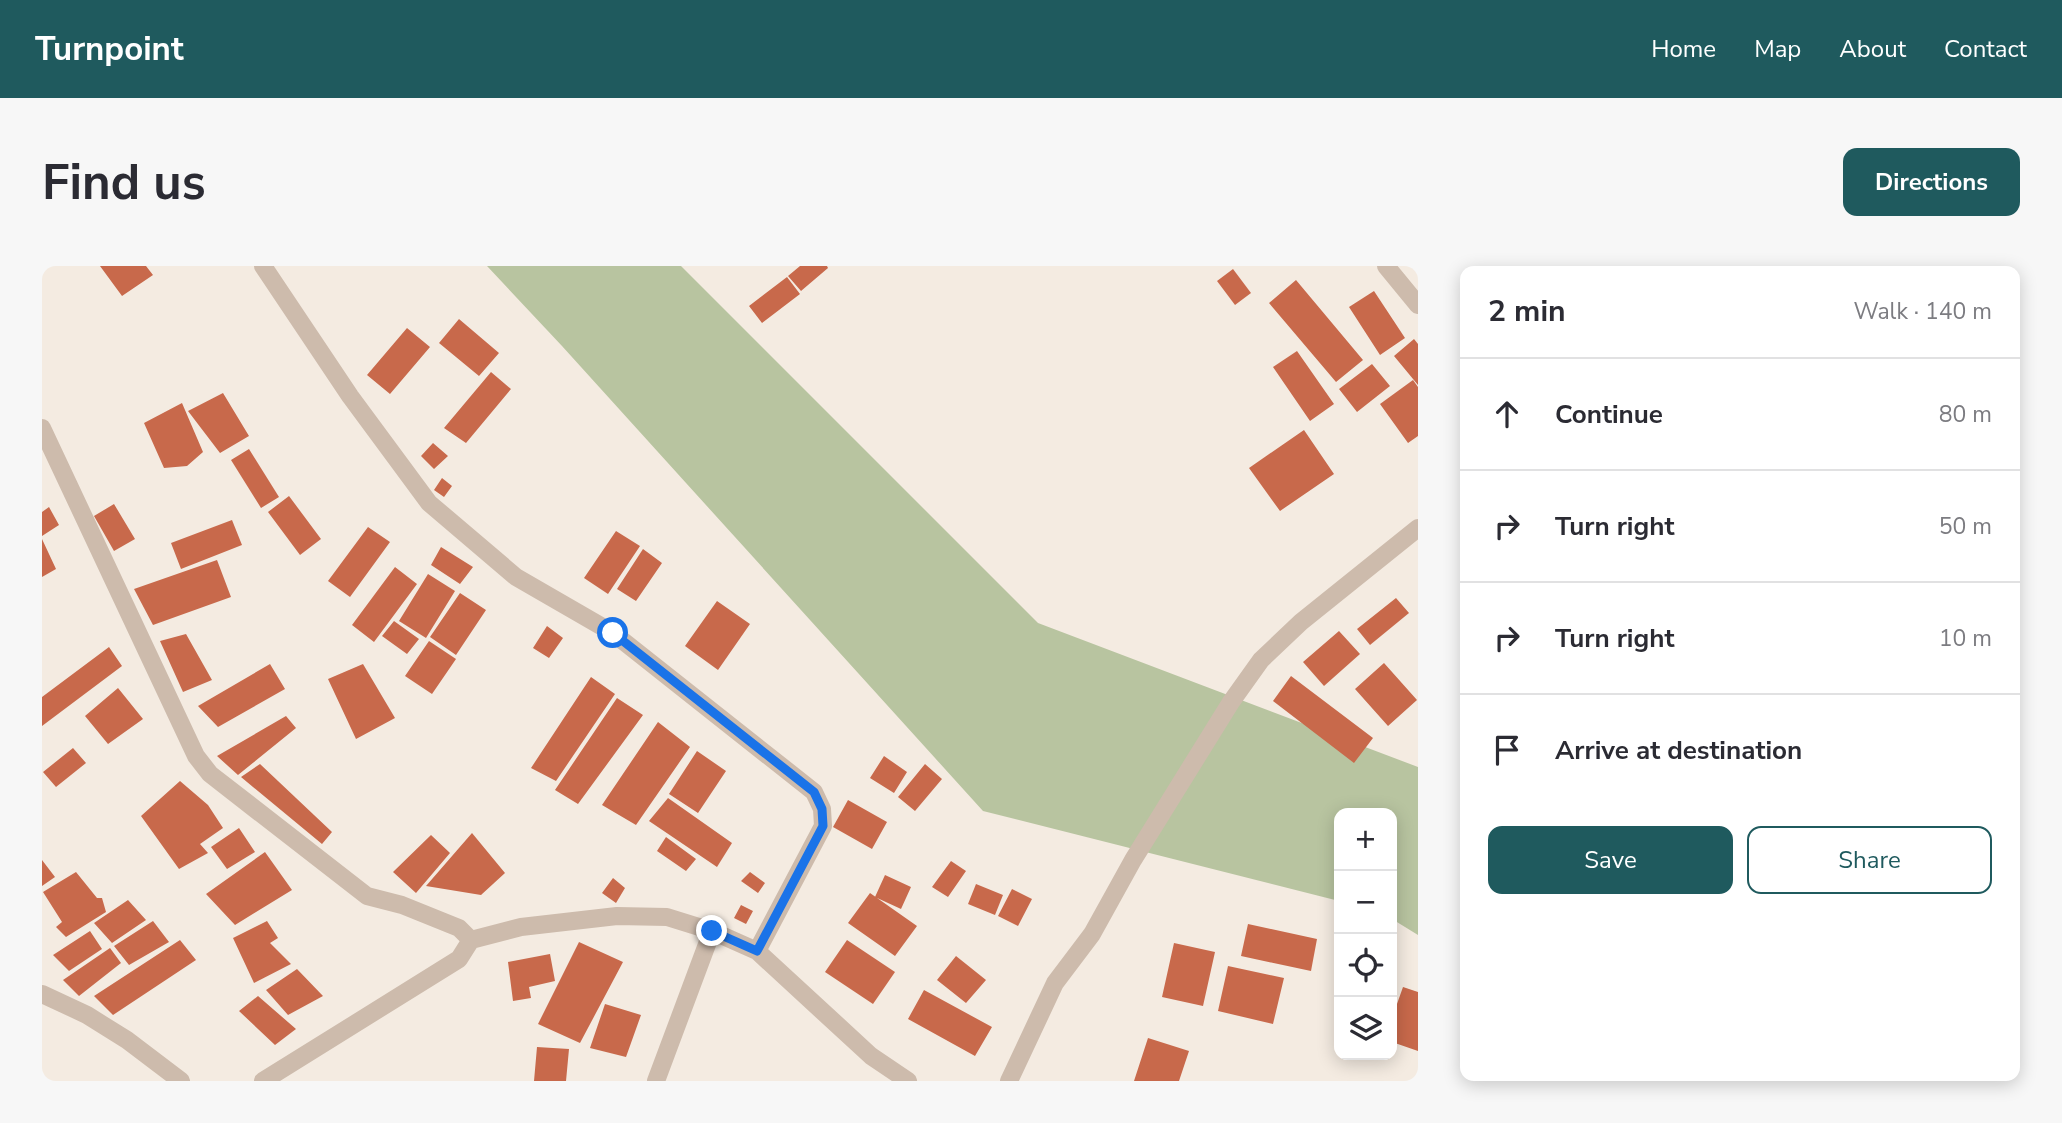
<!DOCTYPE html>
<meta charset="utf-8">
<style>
body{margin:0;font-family:"Nunito Sans",sans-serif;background:#f7f7f7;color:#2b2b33}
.controls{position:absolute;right:21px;bottom:21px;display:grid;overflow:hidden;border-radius:14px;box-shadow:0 4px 18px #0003}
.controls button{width:63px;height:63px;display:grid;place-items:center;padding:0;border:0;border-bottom:2px solid #e1e1e2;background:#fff;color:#2b2b33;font:35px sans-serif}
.stop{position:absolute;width:21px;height:21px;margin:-16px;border:5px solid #1a73e8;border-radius:50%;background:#fff}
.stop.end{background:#1a73e8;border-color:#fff;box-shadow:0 2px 7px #0008}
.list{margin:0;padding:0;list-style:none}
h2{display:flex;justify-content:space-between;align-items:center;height:91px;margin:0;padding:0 28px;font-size:30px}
h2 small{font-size:23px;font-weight:400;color:#7c7c81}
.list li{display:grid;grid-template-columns:46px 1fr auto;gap:21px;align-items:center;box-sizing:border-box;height:112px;padding:0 28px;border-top:2px solid #e1e1e2}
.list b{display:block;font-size:26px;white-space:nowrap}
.list em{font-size:23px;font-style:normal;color:#7c7c81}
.actions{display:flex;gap:14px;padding:21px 28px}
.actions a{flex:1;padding:16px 0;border:2px solid #1f5a5e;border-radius:14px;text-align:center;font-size:24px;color:#1f5a5e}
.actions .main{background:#1f5a5e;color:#fff}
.icon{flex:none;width:38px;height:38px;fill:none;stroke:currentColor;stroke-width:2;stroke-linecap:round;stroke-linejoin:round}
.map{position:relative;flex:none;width:1376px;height:815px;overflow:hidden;border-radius:14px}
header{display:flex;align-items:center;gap:42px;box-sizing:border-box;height:98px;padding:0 35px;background:#1f5a5e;color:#fff}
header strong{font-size:33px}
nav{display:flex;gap:38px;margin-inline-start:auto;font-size:24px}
.intro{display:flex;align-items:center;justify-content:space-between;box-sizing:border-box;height:168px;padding:0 42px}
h1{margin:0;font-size:49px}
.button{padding:18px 32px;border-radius:14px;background:#1f5a5e;color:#fff;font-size:24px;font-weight:700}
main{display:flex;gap:42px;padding:0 42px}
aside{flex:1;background:#fff;border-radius:14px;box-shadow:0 4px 18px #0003}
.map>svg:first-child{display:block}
.green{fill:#b8c4a0}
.building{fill:#c8694b}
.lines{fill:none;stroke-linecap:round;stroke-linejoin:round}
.street{stroke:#cdbbac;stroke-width:18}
.route{stroke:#1a73e8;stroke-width:9}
</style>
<header>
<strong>Turnpoint</strong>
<nav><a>Home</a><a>Map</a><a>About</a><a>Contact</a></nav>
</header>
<div class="intro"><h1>Find us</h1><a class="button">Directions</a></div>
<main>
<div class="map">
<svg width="1376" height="815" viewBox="0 0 1376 815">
<rect width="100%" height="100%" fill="#f4ebe1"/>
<path class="green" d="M445,0H639L996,357L1376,501V669L1350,653V547H1297V635L941,545L520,80Z"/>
<path class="building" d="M58,0H104L111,9L80,30Z
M758,0H785L786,2L759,25L746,10Z
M1191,3L1209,27L1193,39L1175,15Z
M745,11L758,28L720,57L707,40Z
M1254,14L1321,94L1294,116L1227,37Z
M1332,25L1363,72L1338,89L1307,41Z
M417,53L457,87L437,110L397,77Z
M365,62L388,81L348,128L325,109Z
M1372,73L1376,78V119L1352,90Z
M1255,85L1292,138L1268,155L1231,101Z
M1330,98L1348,120L1315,146L1297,123Z
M449,106L469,123L424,177L402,162Z
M1371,114L1376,121V170L1366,177L1338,138Z
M181,127L207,170L178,187L146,145Z
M140,137L161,186L145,200L122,202L102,157Z
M1262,164L1292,208L1238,245L1207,202Z
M391,177L406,190L392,203L379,190Z
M207,183L237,231L219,242L189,194Z
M400,212L410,220L402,231L392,224Z
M247,230L279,273L258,289L226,246Z
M72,238L93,273L72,285L52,250Z
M7,241L17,259L0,270V246Z
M190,254L200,279L139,303L129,277Z
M326,261L348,276L308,331L286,315Z
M574,265L598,280L566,328L542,312Z
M0,273L14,303L0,311Z
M399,281L431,301L418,318L389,299Z
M601,283L620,297L594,335L575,323Z
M175,294L189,331L111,359L92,323Z
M353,301L375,318L332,376L310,359Z
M386,308L413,325L384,372L357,355Z
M418,327L444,344L414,389L388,371Z
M1354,332L1367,347L1328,379L1315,363Z
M675,335L708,358L676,404L643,380Z
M352,355L377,373L365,388L340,370Z
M505,360L521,372L507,392L491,382Z
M1297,365L1318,388L1282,420L1261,396Z
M144,368L170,414L141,426L118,375Z
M387,375L414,393L390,428L363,410Z
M67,381L80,400L0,460V431Z
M1342,397L1375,434L1346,460L1313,423Z
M228,398L243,423L176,461L156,440Z
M321,398L353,452L314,473L286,413Z
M1249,410L1331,472L1312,497L1231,435Z
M549,411L573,428L514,515L489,502Z
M76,422L101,453L66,478L43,450Z
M575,432L601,449L536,538L513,524Z
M244,450L254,462L196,509L175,490Z
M616,456L648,481L594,559L560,539Z
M31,482L44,497L14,521L1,506Z
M655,485L684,505L656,547L627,528Z
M842,490L865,506L852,527L828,512Z
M218,498L290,566L280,578L199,511Z
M883,498L900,513L873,545L856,531Z
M138,515L166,539L181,562L158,578L166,587L137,603L99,550Z
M626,532L690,577L675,601L607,555Z
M806,534L845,556L830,583L791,561Z
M197,562L213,586L185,603L169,581Z
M430,567L463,607L439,629L384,620Z
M389,569L408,587L374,627L351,606Z
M624,571L654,593L644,605L615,585Z
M223,586L250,624L193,659L164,628Z
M0,594L13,611L0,620Z
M909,595L924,605L906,631L890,621Z
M34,606L55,632H60L64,646L24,671L14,661L20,656L1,626Z
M708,606L723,617L716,627L699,615Z
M843,609L869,621L859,643L833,631Z
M571,612L583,622L574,637L560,627Z
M934,618L961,629L953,649L926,638Z
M970,623L990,633L976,660L956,650Z
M828,627L875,660L853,690L806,657Z
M86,634L104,654L70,677L52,657Z
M699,639L711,645L704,658L692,652Z
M111,655L127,676L87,699L72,680Z
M225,655L236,672L228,677L249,698L212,717L191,672Z
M1206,658L1275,673L1269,705L1199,690Z
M48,665L60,683L27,705L11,689Z
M138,674L154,694L71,749L52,730Z
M805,674L853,706L831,738L783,706Z
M537,676L581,696L538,777L496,758Z
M1132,677L1173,686L1161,740L1120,731Z
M68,682L79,697L37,730L21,714Z
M508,688L513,715L487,721L489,732L471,735L466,696Z
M914,690L944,714L924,737L895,714Z
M1186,700L1242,712L1231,758L1176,745Z
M255,703L281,730L246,749L224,724Z
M1361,721L1376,726V785L1350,776V752Z
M882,724L950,761L933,790L866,753Z
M216,730L254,763L233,779L197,745Z
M563,738L599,749L584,791L548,782Z
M1106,772L1147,785L1137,815H1092Z
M495,781L527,783L524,815H492Z"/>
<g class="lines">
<path class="street" d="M221,0L308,130L387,237L474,311L571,367L772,526L780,543L781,560L715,685
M1344,0L1376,39
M0,162L154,490L168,508L325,630L360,639L417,662L429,674
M0,728L45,749L85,774L139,815
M221,815L417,693L429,674L479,661L575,650L625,651L670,665L715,685L829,790L866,815
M614,815L670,665
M967,815L1013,717L1050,668L1091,594L1189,436L1219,394L1259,356L1376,262"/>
</g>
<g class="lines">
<path class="route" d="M571,367L772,526L780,543L781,560L715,685L670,665"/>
</g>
</svg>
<div class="controls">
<button>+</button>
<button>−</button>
<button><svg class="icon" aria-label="locate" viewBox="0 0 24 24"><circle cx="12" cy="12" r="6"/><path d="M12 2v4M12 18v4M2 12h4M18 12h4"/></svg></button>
<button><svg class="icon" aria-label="layers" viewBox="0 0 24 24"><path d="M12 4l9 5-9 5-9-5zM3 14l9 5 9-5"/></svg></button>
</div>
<div class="stop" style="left:571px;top:367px"></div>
<div class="stop end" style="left:670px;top:665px"></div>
</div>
<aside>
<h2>2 min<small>Walk · 140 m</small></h2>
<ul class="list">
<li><svg class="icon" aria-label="ahead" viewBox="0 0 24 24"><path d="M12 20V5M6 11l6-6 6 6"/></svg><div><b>Continue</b></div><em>80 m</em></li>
<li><svg class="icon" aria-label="right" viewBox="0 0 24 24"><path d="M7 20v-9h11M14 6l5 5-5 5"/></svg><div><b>Turn right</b></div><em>50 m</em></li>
<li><svg class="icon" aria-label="right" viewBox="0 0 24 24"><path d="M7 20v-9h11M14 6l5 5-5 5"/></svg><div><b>Turn right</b></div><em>10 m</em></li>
<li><svg class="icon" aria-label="arrive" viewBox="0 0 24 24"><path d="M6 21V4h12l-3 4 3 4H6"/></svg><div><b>Arrive at destination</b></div></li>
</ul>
<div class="actions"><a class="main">Save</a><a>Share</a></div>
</aside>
</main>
